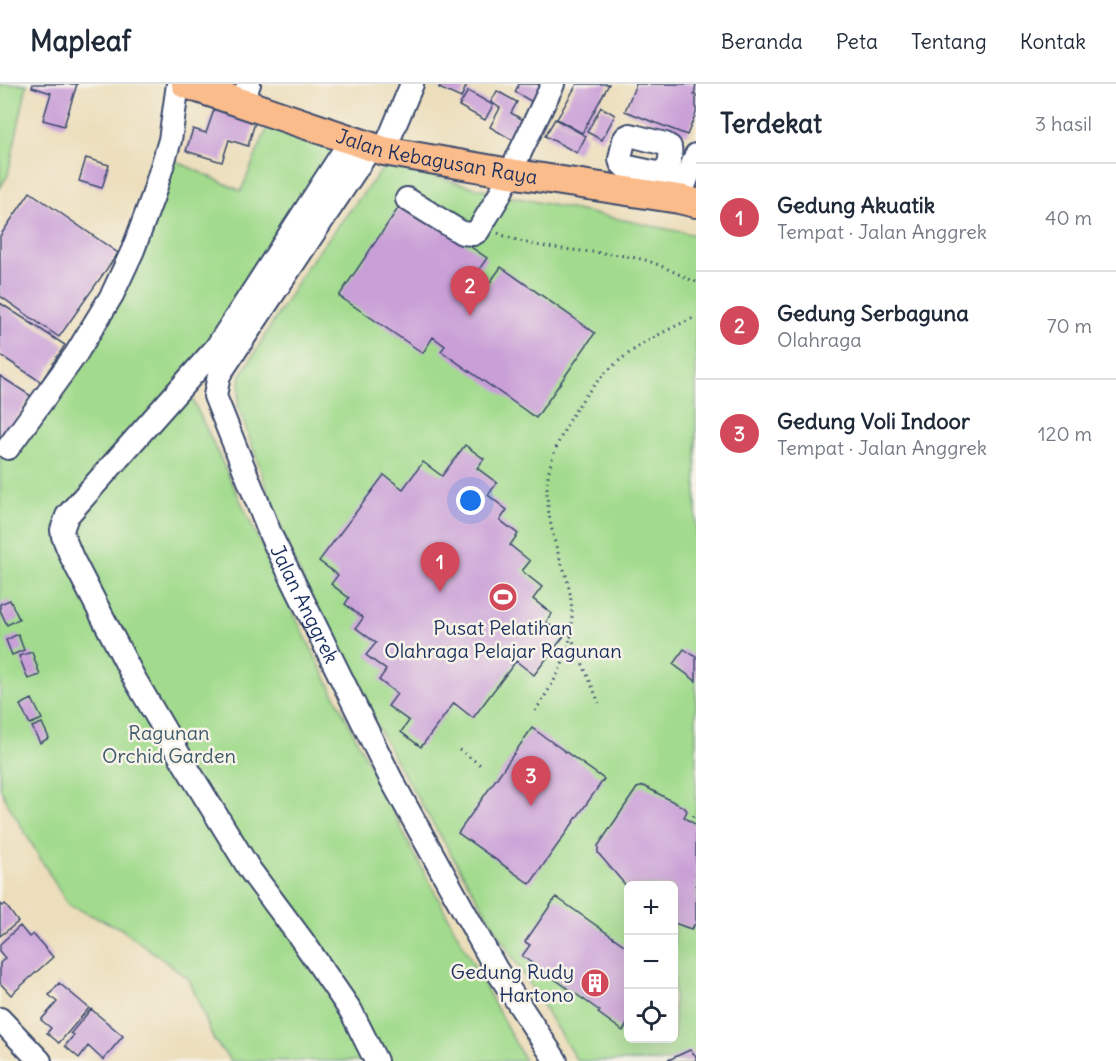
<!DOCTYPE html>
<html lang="id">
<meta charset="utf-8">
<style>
body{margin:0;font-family:Delius,sans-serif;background:#f6f6f7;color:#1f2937}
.controls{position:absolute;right:18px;bottom:18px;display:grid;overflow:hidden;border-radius:9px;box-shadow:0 6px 24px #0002}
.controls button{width:54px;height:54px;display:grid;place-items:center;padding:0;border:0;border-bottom:2px solid #e0e1e3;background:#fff;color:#1f2937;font:30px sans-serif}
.you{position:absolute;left:471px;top:417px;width:21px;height:21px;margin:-15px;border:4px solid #fff;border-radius:50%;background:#1a73e8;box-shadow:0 0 0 9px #1a73e833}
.badge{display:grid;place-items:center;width:39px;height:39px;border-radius:50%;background:#d1495b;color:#fff;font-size:20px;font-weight:700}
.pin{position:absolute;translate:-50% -50px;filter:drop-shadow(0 2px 3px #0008)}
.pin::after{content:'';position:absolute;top:32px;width:21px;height:18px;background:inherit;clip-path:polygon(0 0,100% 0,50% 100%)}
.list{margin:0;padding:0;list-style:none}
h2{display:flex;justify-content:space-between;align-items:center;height:78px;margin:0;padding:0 24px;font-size:26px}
h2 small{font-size:20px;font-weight:400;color:#747a83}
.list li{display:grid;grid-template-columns:39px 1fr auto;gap:18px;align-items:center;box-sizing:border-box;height:108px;padding:0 24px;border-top:2px solid #e0e1e3}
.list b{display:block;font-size:22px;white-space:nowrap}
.list p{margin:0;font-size:20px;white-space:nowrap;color:#747a83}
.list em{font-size:20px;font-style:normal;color:#747a83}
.icon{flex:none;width:33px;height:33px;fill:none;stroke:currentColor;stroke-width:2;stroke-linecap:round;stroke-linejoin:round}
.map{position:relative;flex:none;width:696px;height:977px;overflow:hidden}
header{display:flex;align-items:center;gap:36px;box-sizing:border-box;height:84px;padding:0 30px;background:#fff;border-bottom:2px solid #e0e1e3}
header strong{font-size:28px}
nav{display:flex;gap:33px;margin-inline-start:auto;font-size:21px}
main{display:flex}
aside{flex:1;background:#fff}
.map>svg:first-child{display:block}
.green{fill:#a2db8d;stroke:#5e8576;stroke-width:1.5;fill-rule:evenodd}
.building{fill:#c99fd7}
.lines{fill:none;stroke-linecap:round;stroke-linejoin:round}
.minor-casing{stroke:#3a496c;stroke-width:26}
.major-casing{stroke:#3a496c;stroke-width:32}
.path{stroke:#3a496c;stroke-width:3;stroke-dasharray:1.5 4.5;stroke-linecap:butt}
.minor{stroke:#fff;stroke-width:22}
.major{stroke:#fabc8b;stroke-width:28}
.labels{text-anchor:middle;stroke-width:5;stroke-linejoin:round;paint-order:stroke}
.street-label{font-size:20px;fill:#1b2f5e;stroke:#f7f3e8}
.poi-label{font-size:20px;fill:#1b2f5e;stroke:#f7f3e8}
.park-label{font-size:20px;fill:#3d5a6a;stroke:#f7f3e8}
</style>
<header>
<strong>Mapleaf</strong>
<nav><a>Beranda</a><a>Peta</a><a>Tentang</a><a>Kontak</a></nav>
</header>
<main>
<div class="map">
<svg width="696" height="977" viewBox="0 0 696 977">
<rect width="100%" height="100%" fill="#f7f3e8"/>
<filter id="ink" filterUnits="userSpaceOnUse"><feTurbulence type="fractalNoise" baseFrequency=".0167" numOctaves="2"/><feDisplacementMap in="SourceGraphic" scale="12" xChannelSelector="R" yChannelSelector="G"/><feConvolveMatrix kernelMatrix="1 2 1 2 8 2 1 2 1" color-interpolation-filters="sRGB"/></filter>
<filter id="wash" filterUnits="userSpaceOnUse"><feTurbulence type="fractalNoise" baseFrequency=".008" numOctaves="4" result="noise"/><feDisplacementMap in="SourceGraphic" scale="24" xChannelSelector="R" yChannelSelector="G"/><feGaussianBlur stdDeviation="1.35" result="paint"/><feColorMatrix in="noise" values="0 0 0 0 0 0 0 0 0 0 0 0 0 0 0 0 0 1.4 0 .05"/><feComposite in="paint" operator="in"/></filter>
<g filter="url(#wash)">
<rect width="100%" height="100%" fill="#ecdebb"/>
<path class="green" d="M0,0H27L8,91L0,104Z
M269,40L355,69L189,308L293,528L409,760L525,977H231L214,956L189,895L120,844L68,821L9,722L0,704V360L105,246L137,178L167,73L241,107Z
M386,80L508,112L696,151V977H577L513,874L401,686L333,561L288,464L238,322L241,291L308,181ZM628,802H674V954H628Z"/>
<g id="blocks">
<path class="building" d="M33,0H77L64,42L43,36L51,9L32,3Z
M441,0H467L461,14L439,4Z
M519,0H545L534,19L515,8Z
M577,0H609L582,49L557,35Z
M636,0H696L694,11H696V29L687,51L625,27Z
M468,7L493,21L485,36L459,22Z
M497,7L517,18L511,29L525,37L514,57L490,43L500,24L491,18Z
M215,23L256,35L248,62L229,56L222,78L186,67L193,45L206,49Z
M601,23L615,31L602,56L587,48Z
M555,35L586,52L577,69L545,52Z
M86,74L109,81L102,104L79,97Z
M30,108L118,169L59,253L0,212V152Z
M403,117L487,174L465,206L478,215L501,183L595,249L536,334L441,267L445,262L433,253L423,269L339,212Z
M0,219L65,261L41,298L0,271Z
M0,292L31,312L3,355L0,353Z
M465,361L484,375L477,384L497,399L488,411L507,426L500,436L518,450L510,461L530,477L522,487L542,503L533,515L552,530L546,538L564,552L534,591L516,577L473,634L454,619L421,663L401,648L409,637L388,622L397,610L379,596L386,586L366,571L376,559L356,544L363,534L345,520L349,514L331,500L338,491L319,477L384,391L403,405L423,378L442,392Z
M10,516L19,535L7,541L0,526V520Z
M18,550L24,566L12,571L6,556Z
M684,565L696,573V597L673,580Z
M32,568L40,591L28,595L19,572Z
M32,615L42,635L30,640L20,621Z
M42,639L49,654L40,659L32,643Z
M532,644L604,695L530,800L458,749Z
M644,702L685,724L687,727L684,733L696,741V839L691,845L674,839V802L637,801L628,802V804L598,769V762L637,704Z
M556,813L628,864V938L623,947L598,929L600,927L522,872L530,861L525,858Z
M0,819L2,822L5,820L18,838L0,852Z
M20,842L29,853L33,850L53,873L11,911L0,899V879L5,874L0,868V860Z
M59,899L89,924L59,959L47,949L51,944L41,936L57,918L49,911Z
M91,925L123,952L103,976L88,962L79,974L65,962L74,951L71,949Z
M690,966L696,972V977H666Z"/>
</g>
</g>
<g filter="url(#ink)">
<use href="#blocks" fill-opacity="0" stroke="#3a496c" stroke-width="1.5"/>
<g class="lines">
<g class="minor-casing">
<g id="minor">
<path d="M241,18L249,0"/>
<path d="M351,56L216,264L67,432L62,446L63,452L72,474L133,592L181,674L250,786L302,856L351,927L376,977"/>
<path id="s1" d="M371,63L219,291L215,312L271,452L391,695L496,885L556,977"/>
<path d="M384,67L412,0"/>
<path d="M659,112C663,99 673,76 670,63L665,60L630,51L626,53L624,56L620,75L621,79L624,82L666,91"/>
<path d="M407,115L462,149L473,150L478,147L499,112L553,0"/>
<path d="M679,115L696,71"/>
<path d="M8,364L76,270L112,211L133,166L153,112L170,56L178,0"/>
<path d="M0,935L40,977"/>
</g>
</g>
<g class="major-casing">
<g id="major">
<path id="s2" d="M186,0L384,67L510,89L679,115L696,119"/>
</g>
</g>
<path class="path" d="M498,149C543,170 597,164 645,176C662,181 679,191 696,198
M571,552L599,619
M535,627C564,584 580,553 568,499C566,489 561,479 558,469C552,449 547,426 547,406C547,384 555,364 565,345C594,287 637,258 696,233
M459,666L482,682
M690,738L696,728"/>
<use href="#minor" class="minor"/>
<use href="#major" class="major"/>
</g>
</g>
<defs>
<g id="stadium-disc" transform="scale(1.5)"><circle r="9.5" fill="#d1495b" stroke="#f7f3e8"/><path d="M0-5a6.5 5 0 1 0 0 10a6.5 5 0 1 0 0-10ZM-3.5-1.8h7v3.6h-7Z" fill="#fff"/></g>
<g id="building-disc" transform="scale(1.5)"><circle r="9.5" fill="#d1495b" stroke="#f7f3e8"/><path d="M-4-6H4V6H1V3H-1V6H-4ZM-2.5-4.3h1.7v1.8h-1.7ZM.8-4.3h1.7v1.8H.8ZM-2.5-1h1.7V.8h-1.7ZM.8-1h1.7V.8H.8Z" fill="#fff"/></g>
</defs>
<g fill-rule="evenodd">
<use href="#stadium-disc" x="503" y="513"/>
<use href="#building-disc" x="595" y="899"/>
</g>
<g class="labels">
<g class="street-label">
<text dy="7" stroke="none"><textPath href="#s2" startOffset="262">Jalan Kebagusan Raya</textPath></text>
<text dy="7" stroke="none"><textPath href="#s1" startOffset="522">Jalan Anggrek</textPath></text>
</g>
<g class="poi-label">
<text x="503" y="551">Pusat Pelatihan<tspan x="503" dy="23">Olahraga Pelajar Ragunan</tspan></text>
<text x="574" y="895" text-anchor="end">Gedung Rudy<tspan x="574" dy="23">Hartono</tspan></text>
</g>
<g class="park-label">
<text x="169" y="656">Ragunan<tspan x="169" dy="23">Orchid Garden</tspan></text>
</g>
</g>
</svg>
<div class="controls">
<button>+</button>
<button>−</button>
<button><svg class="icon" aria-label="locate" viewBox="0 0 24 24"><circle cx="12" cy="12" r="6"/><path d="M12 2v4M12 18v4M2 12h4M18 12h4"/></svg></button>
</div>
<div class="you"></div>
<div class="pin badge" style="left:440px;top:508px">1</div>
<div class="pin badge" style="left:470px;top:232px">2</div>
<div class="pin badge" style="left:531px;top:722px">3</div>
</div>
<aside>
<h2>Terdekat<small>3 hasil</small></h2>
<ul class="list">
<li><span class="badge">1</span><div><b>Gedung Akuatik</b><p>Tempat · Jalan Anggrek</p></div><em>40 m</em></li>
<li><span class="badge">2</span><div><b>Gedung Serbaguna</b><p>Olahraga</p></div><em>70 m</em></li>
<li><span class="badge">3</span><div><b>Gedung Voli Indoor</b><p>Tempat · Jalan Anggrek</p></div><em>120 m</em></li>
</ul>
</aside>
</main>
